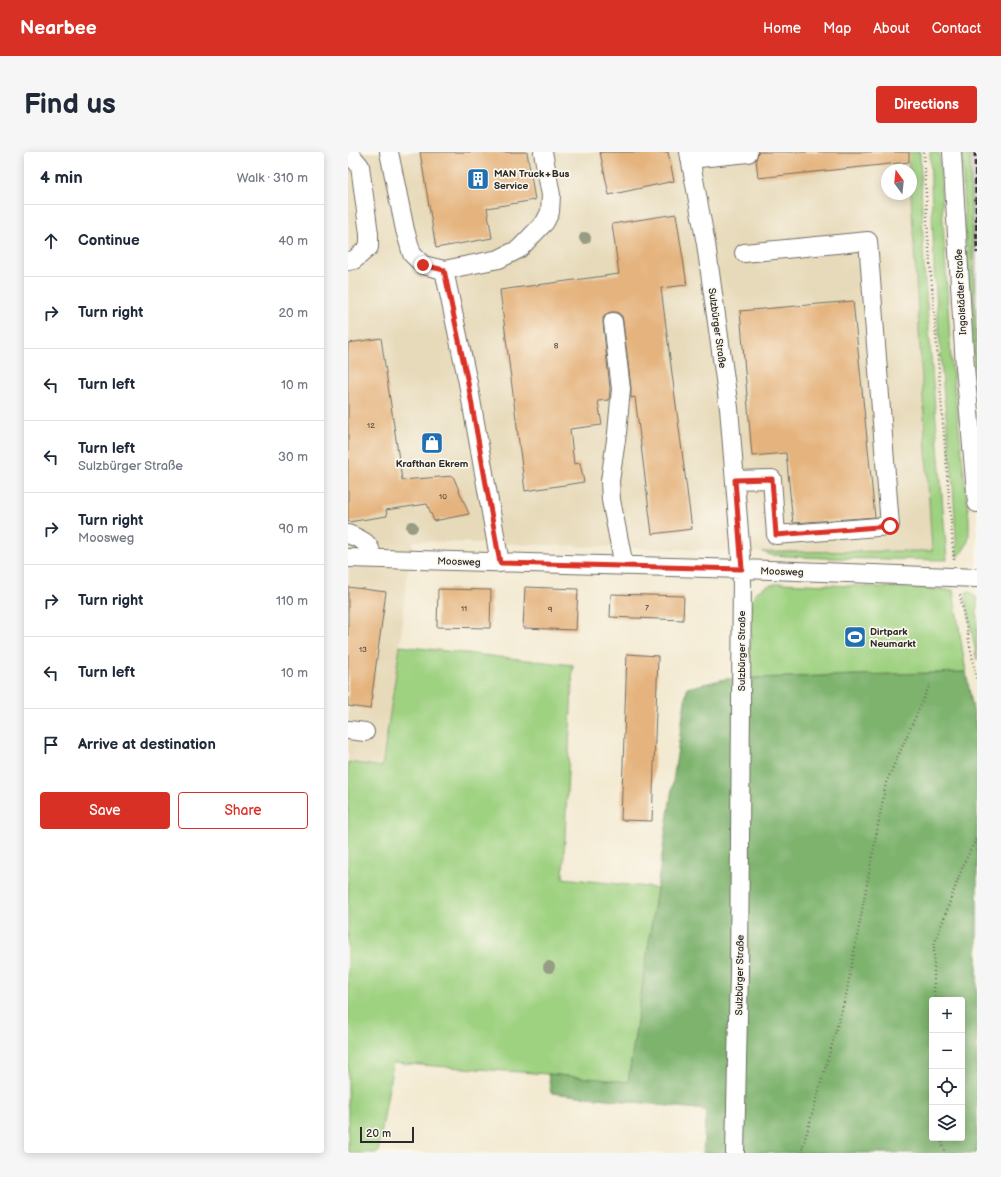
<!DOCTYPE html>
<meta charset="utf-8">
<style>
body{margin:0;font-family:"Balsamiq Sans",sans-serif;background:#f6f6f7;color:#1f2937}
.controls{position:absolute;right:12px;bottom:12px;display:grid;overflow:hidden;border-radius:4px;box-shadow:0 2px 10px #0003}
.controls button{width:36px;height:36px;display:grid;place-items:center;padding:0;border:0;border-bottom:1px solid #e0e1e3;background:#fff;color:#1f2937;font:20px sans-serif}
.compass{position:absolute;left:533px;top:12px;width:36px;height:36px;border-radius:50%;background:#fff;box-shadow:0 2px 10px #0003;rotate:345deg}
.scale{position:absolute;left:12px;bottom:10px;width:54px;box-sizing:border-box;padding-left:4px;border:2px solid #2b2b2b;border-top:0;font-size:11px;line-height:14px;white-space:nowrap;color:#2b2b2b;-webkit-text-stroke:3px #fbf7ec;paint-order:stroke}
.stop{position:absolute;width:12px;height:12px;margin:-9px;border:3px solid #d93025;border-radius:50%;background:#fff}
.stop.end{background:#d93025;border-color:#fff;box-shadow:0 1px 4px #0008}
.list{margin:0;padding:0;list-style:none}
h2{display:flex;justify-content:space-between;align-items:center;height:52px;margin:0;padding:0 16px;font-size:17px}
h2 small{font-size:13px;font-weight:400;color:#747a83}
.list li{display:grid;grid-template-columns:26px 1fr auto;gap:12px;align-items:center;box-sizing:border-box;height:72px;padding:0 16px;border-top:1px solid #e0e1e3}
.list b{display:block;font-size:15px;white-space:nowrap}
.list p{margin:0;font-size:13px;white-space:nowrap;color:#747a83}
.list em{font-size:13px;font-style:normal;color:#747a83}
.actions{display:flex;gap:8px;padding:12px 16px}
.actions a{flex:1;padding:9px 0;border:1px solid #d93025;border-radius:4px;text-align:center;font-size:14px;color:#d93025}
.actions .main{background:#d93025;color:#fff}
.icon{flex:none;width:22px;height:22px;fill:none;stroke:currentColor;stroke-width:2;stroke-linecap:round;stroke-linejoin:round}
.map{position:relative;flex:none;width:629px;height:1001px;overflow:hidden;border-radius:4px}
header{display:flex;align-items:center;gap:24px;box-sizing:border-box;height:56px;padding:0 20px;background:#d93025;color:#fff}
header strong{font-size:19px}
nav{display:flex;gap:22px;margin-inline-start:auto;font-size:14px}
.intro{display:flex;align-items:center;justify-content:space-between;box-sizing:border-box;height:96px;padding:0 24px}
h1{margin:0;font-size:28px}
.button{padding:10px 18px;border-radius:4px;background:#d93025;color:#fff;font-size:14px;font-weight:700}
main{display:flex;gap:24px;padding:0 24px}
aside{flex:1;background:#fff;border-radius:4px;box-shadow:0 2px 10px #0003}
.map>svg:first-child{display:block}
.built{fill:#e7daba}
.industrial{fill:#c8c4b8}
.green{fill:#9ed180;stroke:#647e56}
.forest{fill:#7eb36e;stroke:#546f4c;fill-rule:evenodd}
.building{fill:#e5b47e}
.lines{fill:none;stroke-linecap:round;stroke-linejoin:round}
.minor-casing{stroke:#716e65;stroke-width:20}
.path{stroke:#716e65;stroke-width:2.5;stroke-dasharray:1 3;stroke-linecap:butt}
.minor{stroke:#fff;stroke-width:18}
.rail{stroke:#2b2b2b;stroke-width:3;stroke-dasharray:6 3;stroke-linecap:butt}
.tree{fill:#989c84}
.route{stroke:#d93025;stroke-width:5}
.labels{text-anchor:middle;stroke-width:3.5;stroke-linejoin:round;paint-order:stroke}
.number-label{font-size:8px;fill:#5a4d40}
.poi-label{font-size:10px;font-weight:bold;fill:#2b2b2b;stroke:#fbf7ec;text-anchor:start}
.street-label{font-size:10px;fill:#2b2b2b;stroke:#fbf7ec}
</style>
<header>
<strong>Nearbee</strong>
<nav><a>Home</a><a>Map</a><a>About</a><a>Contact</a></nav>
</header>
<div class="intro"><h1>Find us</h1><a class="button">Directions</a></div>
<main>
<aside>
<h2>4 min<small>Walk · 310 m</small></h2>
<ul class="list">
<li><svg class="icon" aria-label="ahead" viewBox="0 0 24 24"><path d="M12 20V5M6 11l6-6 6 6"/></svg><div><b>Continue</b></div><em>40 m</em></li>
<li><svg class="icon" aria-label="right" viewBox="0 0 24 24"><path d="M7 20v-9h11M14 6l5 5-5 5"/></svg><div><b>Turn right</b></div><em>20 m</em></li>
<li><svg class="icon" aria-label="left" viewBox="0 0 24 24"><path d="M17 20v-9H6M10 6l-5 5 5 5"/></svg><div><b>Turn left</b></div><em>10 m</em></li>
<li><svg class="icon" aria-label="left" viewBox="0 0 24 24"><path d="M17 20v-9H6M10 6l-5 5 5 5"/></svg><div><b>Turn left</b><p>Sulzbürger Straße</p></div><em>30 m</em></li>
<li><svg class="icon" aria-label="right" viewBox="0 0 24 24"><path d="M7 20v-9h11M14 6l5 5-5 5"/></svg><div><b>Turn right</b><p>Moosweg</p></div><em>90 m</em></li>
<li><svg class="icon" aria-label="right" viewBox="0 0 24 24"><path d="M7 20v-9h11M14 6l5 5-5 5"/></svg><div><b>Turn right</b></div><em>110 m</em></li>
<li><svg class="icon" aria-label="left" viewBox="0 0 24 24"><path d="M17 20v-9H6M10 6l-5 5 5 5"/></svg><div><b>Turn left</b></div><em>10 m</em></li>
<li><svg class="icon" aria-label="arrive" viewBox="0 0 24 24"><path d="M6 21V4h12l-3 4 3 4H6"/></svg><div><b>Arrive at destination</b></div></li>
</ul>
<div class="actions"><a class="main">Save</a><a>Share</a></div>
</aside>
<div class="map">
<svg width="629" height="1001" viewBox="0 0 629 1001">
<rect width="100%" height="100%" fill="#fbf7ec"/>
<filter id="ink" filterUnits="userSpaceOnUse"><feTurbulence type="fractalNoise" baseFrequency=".025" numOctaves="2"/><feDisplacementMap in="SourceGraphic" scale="8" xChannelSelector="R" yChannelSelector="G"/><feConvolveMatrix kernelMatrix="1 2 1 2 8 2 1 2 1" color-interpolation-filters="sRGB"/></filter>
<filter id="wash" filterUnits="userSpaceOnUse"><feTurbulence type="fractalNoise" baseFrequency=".012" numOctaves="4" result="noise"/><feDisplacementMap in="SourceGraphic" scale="16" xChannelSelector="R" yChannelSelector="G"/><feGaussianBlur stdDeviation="0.9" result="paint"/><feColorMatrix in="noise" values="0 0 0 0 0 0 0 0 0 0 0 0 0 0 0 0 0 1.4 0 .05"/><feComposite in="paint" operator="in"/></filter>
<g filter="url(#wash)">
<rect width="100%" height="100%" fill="#f3ead2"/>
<path class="built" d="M0,0H560L561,18H539V42H563L584,399L415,400L66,389L59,422L52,494L34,615L0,610Z"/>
<path class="industrial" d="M622,0H629V210L623,76Z"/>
<path class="green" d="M560,0H572L576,116L599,408L476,406L422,403L415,400L584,399L563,42V18H561Z
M582,0H591L603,206L621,366C621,384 623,392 609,405L605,332L595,233L586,115Z
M615,0H622C622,88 629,177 629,265L615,40Z
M431,431L605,438L618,520L401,526L403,451L407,441L419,434Z
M620,439L625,442L629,447V508L618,448V441Z
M52,494L225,513L215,726L309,736L280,930L200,922L45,911L30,1001H0V610L34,615Z"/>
<path class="forest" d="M618,520L629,579V1001H355L358,958L203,941L200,922L280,930L339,536L377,527ZM584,848H614V986H584Z"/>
<g id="blocks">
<path class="building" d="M72,0H179L187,48L139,56L144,86L88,96Z
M252,0H320L326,29L261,43Z
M410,0H561V10L410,26L408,7Z
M328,62L339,133L313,136L344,377L304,382L287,245L283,246V236L275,169L274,164L269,160H263L258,162L255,166V171L262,237L261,248L250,249L254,273L222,277L226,312L232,311L236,330L177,339L152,138L271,122L264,72Z
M505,149L527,365L445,371L438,301L404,304L392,159Z
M33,186L54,328L105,324L121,362L86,369L79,352L38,358L39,364L0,370V191Z
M0,435L38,440L22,557L0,554Z
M177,435L230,437L228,478L175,476Z
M90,437L143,438L142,476L89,475Z
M263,442L336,444L335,468L262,465Z
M279,502L310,504L304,669L273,668Z"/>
</g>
</g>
<g filter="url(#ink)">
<use href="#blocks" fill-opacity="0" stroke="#716e65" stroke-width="1"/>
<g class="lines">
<g class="minor-casing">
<path id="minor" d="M41,0L57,78L64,102L75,113L96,118L151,107L171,97L197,70L202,60L203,43L195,0
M341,0L358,92L381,256L394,417L391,819L387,1001
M604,0L617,215L629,351
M0,2H2L12,14L21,82V95L6,108L0,109
M342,7L400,1V0
M96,118L120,231L152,411
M265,170L273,237L269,281L262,329L263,348L276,414
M387,328L424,327L428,383L542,374L520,89L396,101
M0,382C14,388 23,390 24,406
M0,406L394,417L629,426
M0,578L17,580"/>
</g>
<path class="path" d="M576,0L580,84L606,408
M612,443L629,529
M586,848V793L616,711L629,685
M593,986L597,1001
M453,1001L498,843L538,631L582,532"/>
<use href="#minor" class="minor"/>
<path class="rail" d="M627,0L629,101"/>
</g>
<g class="tree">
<circle cx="237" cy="86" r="6"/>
<circle cx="64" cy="375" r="6"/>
<circle cx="201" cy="815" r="6"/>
</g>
</g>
<g class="lines" filter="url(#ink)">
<path class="route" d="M75,113L96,118L120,231L152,411L394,417L387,328L424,327L428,383L542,374"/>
</g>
<defs>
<g id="building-square" transform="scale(1.15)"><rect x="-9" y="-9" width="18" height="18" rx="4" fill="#1f6fb2" stroke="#fbf7ec"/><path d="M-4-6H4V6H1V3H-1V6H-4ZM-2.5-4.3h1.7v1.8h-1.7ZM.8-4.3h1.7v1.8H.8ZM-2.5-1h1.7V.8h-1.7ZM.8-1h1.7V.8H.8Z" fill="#fff"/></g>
<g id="shop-square" transform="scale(1.15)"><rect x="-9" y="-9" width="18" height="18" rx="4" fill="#1f6fb2" stroke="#fbf7ec"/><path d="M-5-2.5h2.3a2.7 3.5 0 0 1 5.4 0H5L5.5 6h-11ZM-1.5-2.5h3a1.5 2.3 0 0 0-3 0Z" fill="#fff"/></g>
<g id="stadium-square" transform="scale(1.15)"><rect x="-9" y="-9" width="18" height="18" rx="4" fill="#1f6fb2" stroke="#fbf7ec"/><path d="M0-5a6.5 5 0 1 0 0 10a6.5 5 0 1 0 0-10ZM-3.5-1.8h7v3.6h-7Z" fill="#fff"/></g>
</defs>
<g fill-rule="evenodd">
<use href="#building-square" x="130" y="27"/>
<use href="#shop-square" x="84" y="291"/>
<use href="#stadium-square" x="507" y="485"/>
</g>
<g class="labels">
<g class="number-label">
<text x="208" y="196">8</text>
<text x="23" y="276">12</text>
<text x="95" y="347">10</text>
<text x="299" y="458">7</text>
<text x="116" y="459">11</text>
<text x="202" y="460">9</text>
<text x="15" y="500">13</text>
</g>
<g class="poi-label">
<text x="146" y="25">MAN Truck+Bus<tspan x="146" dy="12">Service</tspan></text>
<text x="84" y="315" text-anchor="middle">Krafthan Ekrem</text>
<text x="522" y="483">Dirtpark<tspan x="522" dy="12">Neumarkt</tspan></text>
</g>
<g class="street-label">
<text transform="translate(612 140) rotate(-93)" y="4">Ingolstädter Straße</text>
<text transform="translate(370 176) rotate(82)" y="4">Sulzbürger Straße</text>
<text transform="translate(111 409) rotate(2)" y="4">Moosweg</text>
<text transform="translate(434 419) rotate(2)" y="4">Moosweg</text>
<text transform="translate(393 499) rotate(-90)" y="4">Sulzbürger Straße</text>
<text transform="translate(391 823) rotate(-89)" y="4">Sulzbürger Straße</text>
</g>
</g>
</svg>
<div class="controls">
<button>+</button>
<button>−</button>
<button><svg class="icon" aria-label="locate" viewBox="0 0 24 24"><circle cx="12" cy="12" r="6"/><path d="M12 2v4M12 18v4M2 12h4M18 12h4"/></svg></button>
<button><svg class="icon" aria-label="layers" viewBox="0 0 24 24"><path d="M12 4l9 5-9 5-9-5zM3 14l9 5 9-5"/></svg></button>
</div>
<svg class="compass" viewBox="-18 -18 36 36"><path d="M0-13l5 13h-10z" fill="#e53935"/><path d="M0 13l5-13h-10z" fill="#747a83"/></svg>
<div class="scale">20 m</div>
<div class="stop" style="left:542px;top:374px"></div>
<div class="stop end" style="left:75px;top:113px"></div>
</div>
</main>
